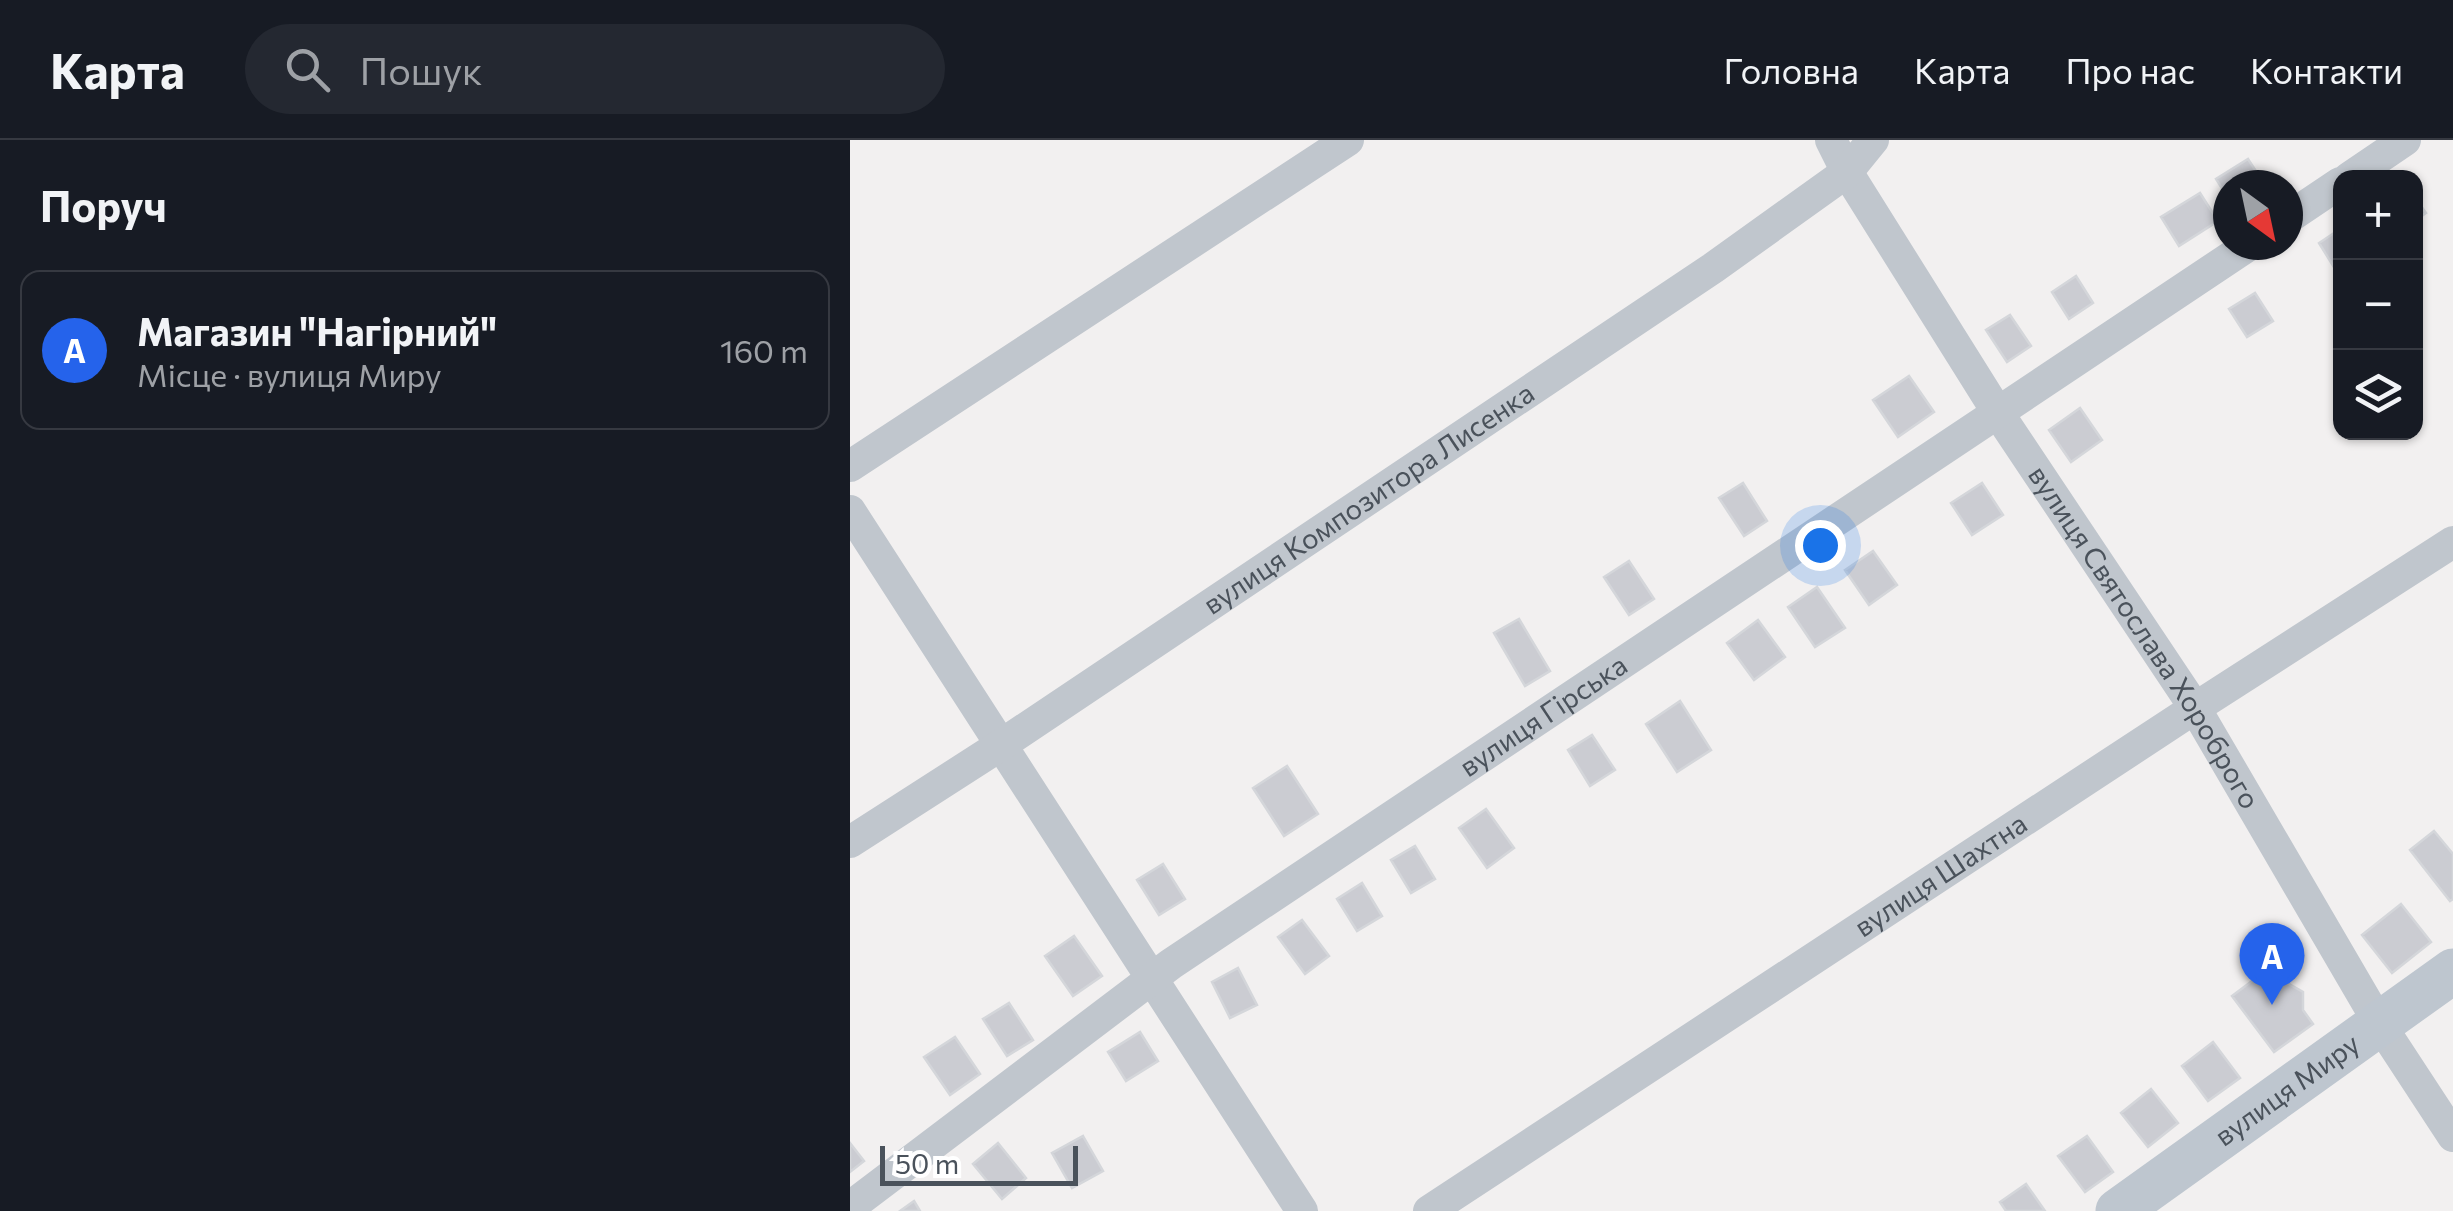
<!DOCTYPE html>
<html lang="uk">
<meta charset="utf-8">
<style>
body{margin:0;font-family:Commissioner,sans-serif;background:#242831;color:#f1f3f6}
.controls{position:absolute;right:30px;top:30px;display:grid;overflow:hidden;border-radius:20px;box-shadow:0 2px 8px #0004}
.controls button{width:90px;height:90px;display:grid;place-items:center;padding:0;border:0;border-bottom:2px solid #363941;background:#171b24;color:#f1f3f6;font:50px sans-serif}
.compass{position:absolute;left:1363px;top:30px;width:90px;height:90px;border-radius:50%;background:#171b24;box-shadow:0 2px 8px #0004;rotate:147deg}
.scale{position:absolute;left:30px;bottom:25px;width:198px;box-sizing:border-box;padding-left:10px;border:5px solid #4a525b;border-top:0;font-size:28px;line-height:35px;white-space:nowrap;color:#4a525b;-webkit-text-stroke:8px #fff;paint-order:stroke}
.you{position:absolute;left:970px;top:405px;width:35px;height:35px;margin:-25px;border:8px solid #fff;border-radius:50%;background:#1a73e8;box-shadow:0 0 0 15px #1a73e833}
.badge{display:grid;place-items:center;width:65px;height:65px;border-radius:50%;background:#2563eb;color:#fff;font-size:32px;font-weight:700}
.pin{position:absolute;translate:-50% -82px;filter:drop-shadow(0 2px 5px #0008)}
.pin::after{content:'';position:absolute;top:52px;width:35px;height:30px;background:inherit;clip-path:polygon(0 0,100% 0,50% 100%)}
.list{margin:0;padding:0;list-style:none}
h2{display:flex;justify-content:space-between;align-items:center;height:130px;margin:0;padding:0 40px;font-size:42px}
h2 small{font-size:32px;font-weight:400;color:#9ea1a6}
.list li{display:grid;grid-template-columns:65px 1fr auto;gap:30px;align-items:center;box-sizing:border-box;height:160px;margin:0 20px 20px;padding:0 20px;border:2px solid #363941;border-radius:20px}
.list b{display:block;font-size:38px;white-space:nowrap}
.list p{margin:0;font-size:32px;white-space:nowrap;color:#9ea1a6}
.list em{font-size:32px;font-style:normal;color:#9ea1a6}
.icon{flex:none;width:55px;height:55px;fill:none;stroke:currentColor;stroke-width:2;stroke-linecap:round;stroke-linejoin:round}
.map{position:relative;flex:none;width:1603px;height:1071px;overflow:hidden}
header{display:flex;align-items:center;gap:60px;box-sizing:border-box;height:140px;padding:0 50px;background:#171b24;border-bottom:2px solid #363941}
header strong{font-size:48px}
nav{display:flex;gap:55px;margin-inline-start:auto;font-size:35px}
.search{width:700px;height:90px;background:#242831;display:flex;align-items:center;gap:25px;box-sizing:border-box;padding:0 35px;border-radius:55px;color:#9ea1a6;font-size:38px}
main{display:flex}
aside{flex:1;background:#171b24}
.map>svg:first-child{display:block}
.building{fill:#cbccd2;stroke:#d4d6da;stroke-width:2.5}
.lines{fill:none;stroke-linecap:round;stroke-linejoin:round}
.street{stroke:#c0c6cd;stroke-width:32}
.secondary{stroke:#bec6cf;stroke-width:45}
.labels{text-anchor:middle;stroke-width:8;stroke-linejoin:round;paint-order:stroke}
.street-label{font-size:28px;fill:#4a525b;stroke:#fff}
</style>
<header>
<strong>Карта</strong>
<div class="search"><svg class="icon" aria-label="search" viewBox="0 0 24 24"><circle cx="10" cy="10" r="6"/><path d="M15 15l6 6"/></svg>Пошук</div>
<nav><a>Головна</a><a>Карта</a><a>Про нас</a><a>Контакти</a></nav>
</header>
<main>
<aside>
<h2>Поруч<small></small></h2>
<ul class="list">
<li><span class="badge">A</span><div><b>Магазин &quot;Нагірний&quot;</b><p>Місце · вулиця Миру</p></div><em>160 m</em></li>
</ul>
</aside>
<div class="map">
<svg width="1603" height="1071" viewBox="0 0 1603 1071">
<rect width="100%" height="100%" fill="#f2f0f0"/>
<path class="building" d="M1398,19L1415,45H1378V58L1366,39Z
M1350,53L1368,81L1329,106L1311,77Z
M1566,59L1576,73L1566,80Z
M1490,89V137L1469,103Z
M1226,136L1243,163L1219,179L1202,152Z
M1405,153L1423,181L1397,197L1379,169Z
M1160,175L1181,206L1157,222L1136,190Z
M1059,236L1084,272L1048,297L1023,260Z
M1230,268L1252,300L1221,322L1199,290Z
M893,343L917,381L894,396L869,358Z
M1132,343L1153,375L1122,395L1101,363Z
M1023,411L1047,445L1019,465L995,430Z
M779,421L804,459L779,475L754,437Z
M967,447L995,488L965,507L938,467Z
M669,479L700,531L675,546L644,493Z
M908,480L935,517L904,540L877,503Z
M830,561L861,610L827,632L796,584Z
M742,595L765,630L740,646L718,610Z
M437,626L468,674L434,696L403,648Z
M636,669L664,708L637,728L609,688Z
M1584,691L1603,714V759L1600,761L1560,710Z
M565,706L585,739L561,753L541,720Z
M313,724L335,759L309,775L287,740Z
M512,743L532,776L507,791L487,759Z
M1551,764L1581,802L1542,833L1512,795Z
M452,780L479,816L455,834L428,797Z
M224,796L252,836L223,856L195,816Z
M1422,826L1432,840L1453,852V870L1463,884L1424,912L1382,856Z
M388,828L407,865L380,878L362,842Z
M159,863L183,900L157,916L133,879Z
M290,892L308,921L276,941L258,912Z
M105,897L130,934L100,955L74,917Z
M1363,902L1390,938L1358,961L1332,926Z
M1301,949L1328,983L1298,1007L1271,973Z
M233,996L253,1031L222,1048L202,1013Z
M1237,996L1263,1032L1235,1052L1208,1016Z
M0,1003L14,1021L0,1032Z
M148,1003L176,1038L152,1059L123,1024Z
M1176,1044L1195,1071H1156L1150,1062Z
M64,1061L70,1071H50Z"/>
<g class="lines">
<g class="street">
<path id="s1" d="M981,0L997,32L1148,273L1345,568L1529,883L1603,996"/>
<path d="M1499,38L1555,0"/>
<path d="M1438,78L1490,43"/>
<path d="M0,326L498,0"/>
<path d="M0,371L452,1071"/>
<path id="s2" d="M0,702L151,605L863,128L997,32L1023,0"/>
<path id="s3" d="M0,1067L321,824L1399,105"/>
<path id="s4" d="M579,1071L1345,568L1603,402"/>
</g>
<path class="secondary" id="s5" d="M1268,1071L1603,831"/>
</g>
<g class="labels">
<g class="street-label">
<text dy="10" stroke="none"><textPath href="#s2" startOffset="622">вулиця Композитора Лисенка</textPath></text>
<text dy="10" stroke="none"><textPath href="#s1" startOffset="588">вулиця Святослава Хороброго</textPath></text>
<text dy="10" stroke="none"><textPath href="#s3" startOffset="850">вулиця Гірська</textPath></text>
<text dy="10" stroke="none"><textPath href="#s4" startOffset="612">вулиця Шахтна</textPath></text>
<text dy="10" stroke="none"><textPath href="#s5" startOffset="208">вулиця Миру</textPath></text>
</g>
</g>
</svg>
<div class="controls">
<button>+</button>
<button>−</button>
<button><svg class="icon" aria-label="layers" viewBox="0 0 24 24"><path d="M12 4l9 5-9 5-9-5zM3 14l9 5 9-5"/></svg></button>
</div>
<svg class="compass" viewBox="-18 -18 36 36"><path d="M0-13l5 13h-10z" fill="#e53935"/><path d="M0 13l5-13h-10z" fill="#9ea1a6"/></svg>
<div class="scale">50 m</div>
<div class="you"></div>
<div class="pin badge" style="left:1422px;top:865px">A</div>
</div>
</main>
